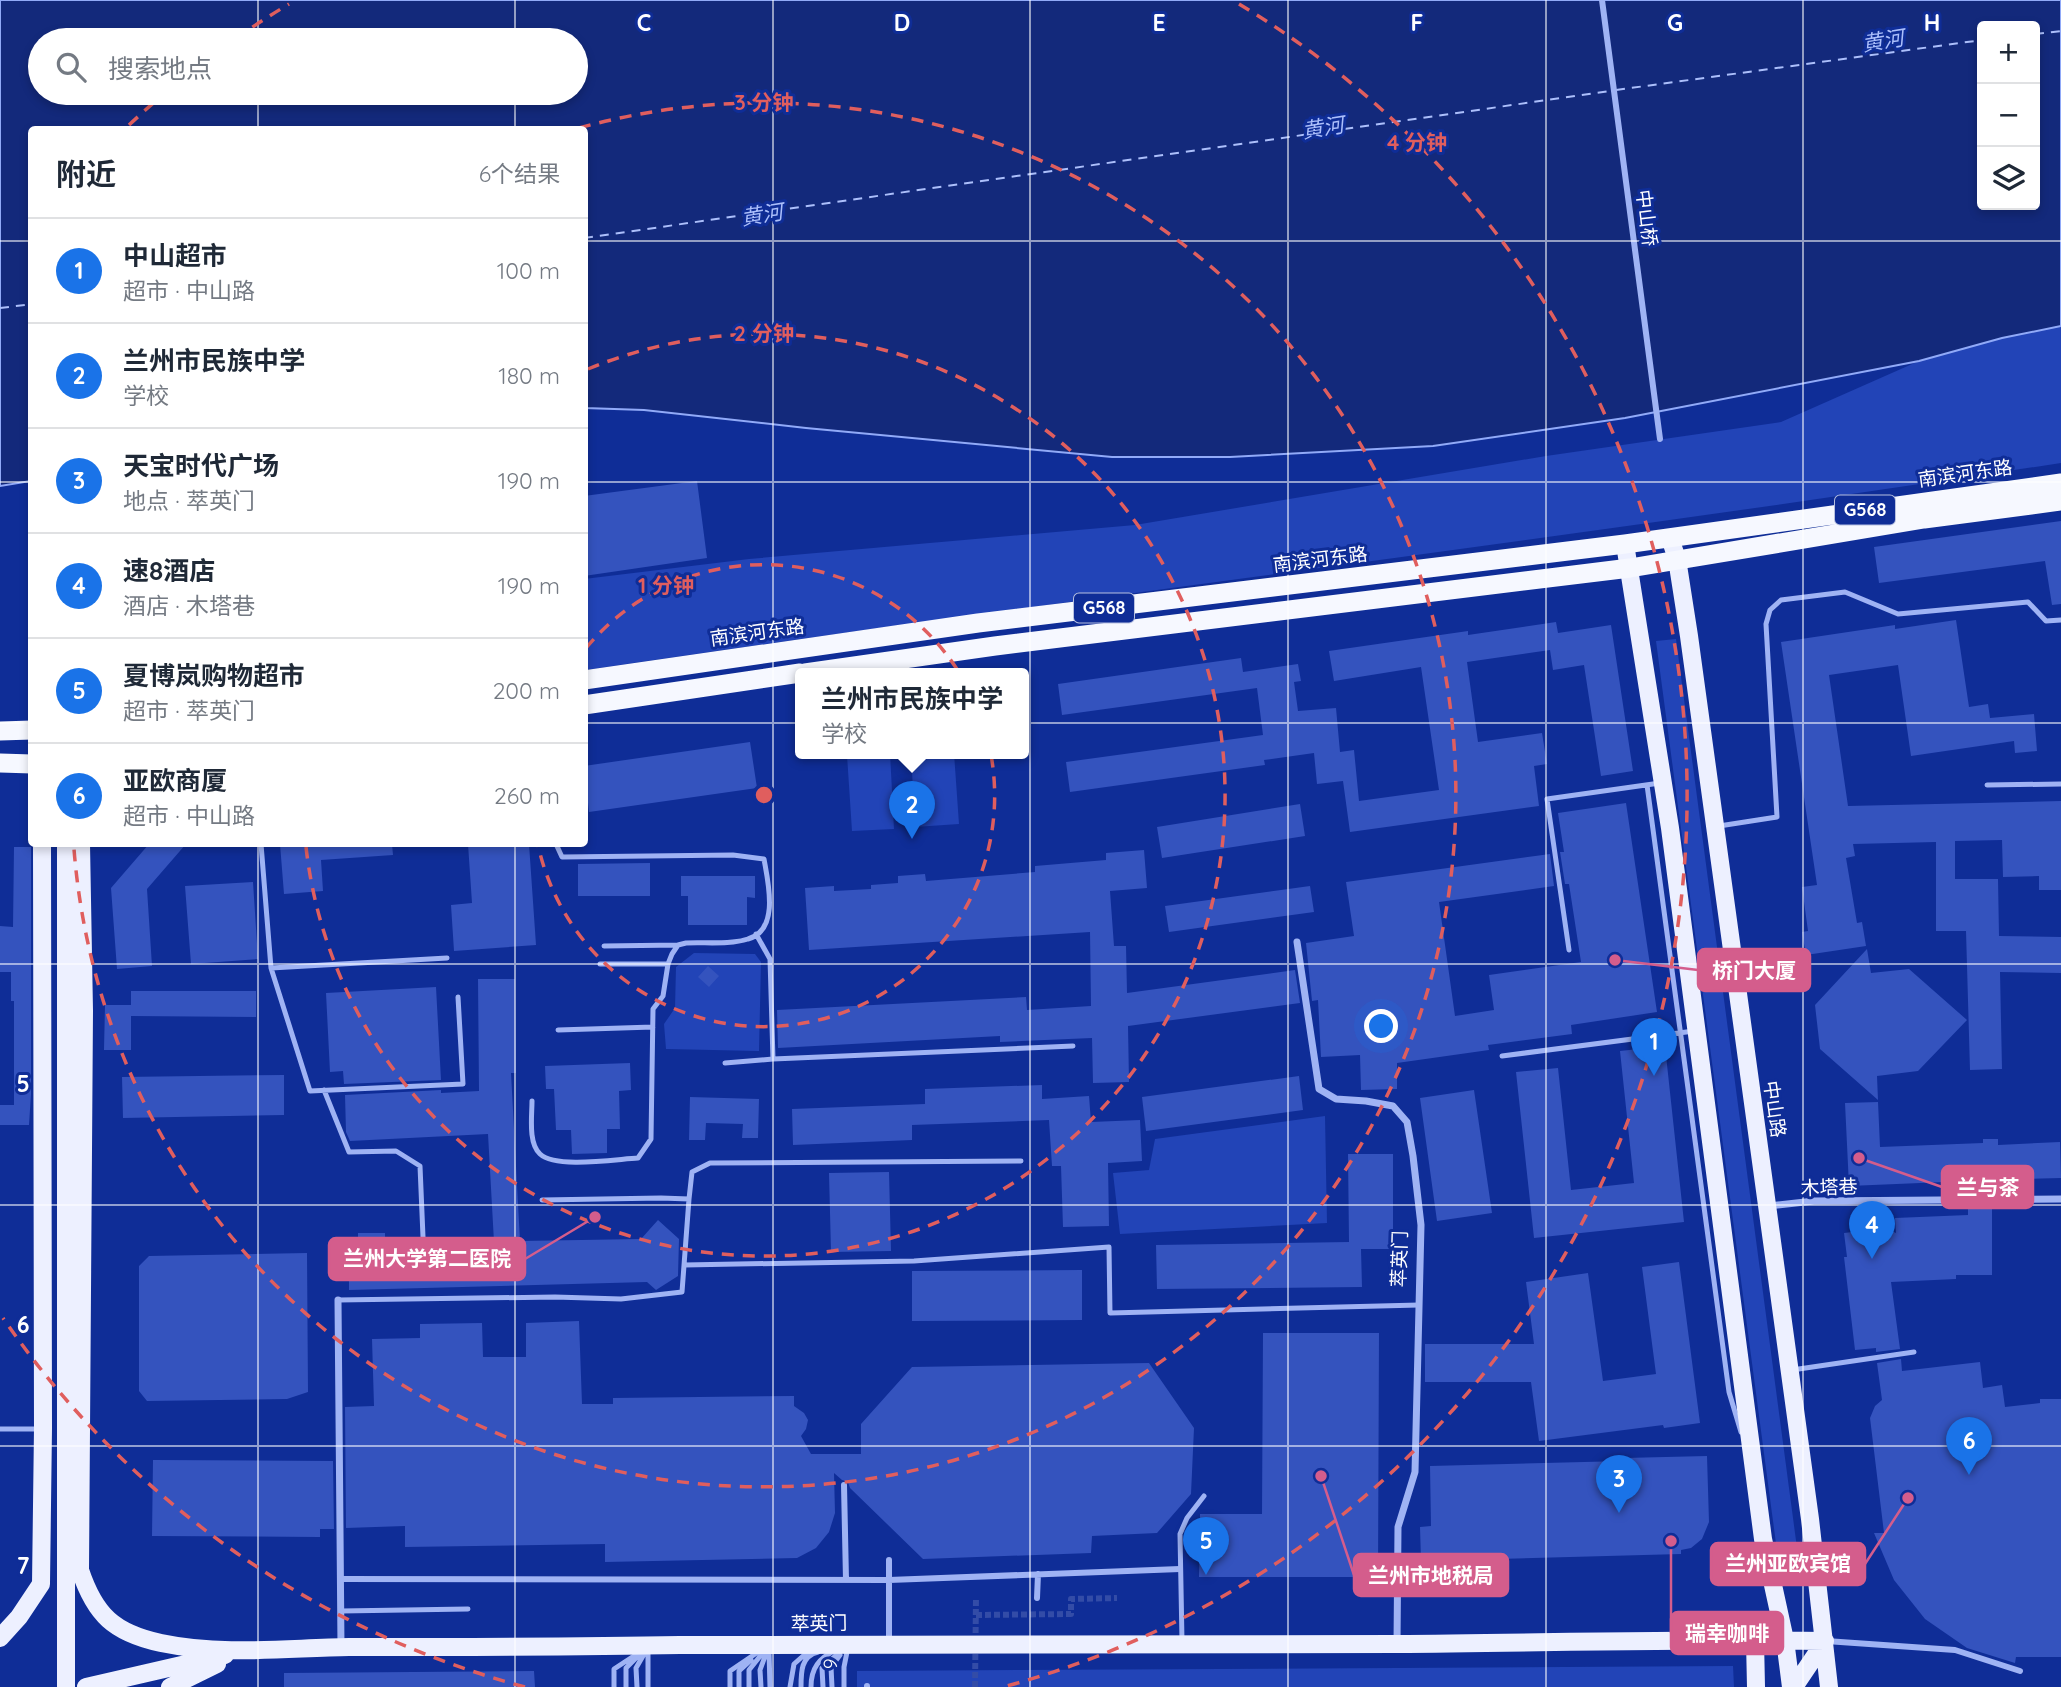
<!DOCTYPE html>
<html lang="zh">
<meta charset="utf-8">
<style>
body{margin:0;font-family:Quicksand,"Noto Sans SC",sans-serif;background:#f6f6f7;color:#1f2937}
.controls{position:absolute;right:21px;top:21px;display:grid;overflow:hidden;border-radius:7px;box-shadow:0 4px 10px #0003}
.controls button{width:63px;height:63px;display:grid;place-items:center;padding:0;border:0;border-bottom:2px solid #e0e1e3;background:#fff;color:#1f2937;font:35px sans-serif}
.you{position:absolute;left:1382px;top:1027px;width:24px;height:24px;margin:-18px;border:5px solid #fff;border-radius:50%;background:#1a73e8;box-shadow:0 0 0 10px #1a73e833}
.badge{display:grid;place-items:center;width:46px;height:46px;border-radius:50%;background:#1a73e8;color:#fff;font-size:23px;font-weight:700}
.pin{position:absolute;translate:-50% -58px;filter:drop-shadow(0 2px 4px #0008)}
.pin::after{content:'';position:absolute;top:37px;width:24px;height:21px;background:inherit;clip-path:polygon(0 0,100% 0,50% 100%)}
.popup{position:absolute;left:795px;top:668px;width:234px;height:91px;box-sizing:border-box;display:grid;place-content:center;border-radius:7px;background:#fff;filter:drop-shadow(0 2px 5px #0005);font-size:23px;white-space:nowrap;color:#747a83}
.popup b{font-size:26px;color:#1f2937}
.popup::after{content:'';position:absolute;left:50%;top:100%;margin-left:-14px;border:14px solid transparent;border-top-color:#fff}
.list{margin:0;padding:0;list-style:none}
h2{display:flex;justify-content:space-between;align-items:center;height:91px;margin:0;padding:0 28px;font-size:30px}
h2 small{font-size:23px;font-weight:400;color:#747a83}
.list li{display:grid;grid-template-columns:46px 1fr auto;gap:21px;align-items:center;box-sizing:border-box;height:105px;padding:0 28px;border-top:2px solid #e0e1e3}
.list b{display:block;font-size:26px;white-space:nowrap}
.list p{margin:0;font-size:23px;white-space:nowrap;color:#747a83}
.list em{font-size:23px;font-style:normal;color:#747a83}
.icon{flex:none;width:38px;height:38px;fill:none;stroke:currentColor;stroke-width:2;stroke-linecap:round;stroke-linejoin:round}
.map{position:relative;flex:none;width:2061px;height:1687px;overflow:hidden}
.search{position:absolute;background:#fff;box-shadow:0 4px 10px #0003;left:28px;top:28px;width:560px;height:77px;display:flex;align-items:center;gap:18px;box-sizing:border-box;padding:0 24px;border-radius:38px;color:#747a83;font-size:26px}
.panel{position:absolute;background:#fff;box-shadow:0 4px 10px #0003;left:28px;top:126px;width:560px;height:721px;border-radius:7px}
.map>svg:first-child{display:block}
.green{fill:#2244b7}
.water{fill:#13297b;stroke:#91aaf8;stroke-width:2;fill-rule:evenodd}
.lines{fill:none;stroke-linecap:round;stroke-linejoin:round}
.ferry{stroke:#acbffb;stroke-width:2;stroke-dasharray:9 7;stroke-linecap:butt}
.building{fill:#3453be}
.pedestrian-tunnel{stroke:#334ca7;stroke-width:6;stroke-dasharray:6 3;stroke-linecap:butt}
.service{stroke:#9fb3f4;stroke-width:5}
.pedestrian{stroke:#9fb3f4;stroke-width:6}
.minor{stroke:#9fb3f4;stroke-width:7}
.primary{stroke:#edf0ff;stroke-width:18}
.trunk{stroke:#f6f8ff;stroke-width:19}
.primary-bridge{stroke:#edf0ff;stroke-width:18}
.grid{fill:none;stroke:#fff;stroke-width:2;stroke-opacity:0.55}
.ring{fill:none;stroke:#e05e5e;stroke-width:3.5;stroke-dasharray:12 9}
.labels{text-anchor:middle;stroke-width:6;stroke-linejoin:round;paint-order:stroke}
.shield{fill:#0f2d97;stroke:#b7c0e0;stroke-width:2}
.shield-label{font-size:18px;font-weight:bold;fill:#fff}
.street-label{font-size:19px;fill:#fff;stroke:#0f2d97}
.water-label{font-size:21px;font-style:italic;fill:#acbffb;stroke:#0f2d97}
.grid-label{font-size:23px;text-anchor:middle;font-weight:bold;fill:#fff;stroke:#0f2d97;stroke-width:6;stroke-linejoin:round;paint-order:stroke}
.centre{fill:#e05e5e;stroke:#0f2d97;stroke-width:3.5}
.ring-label{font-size:21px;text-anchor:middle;font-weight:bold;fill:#e05e5e;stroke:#0f2d97;stroke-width:6;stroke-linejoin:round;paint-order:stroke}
.leader{fill:none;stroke:#d45d8c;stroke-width:2.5}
.callout-dot{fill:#d45d8c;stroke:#0f2d97;stroke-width:2.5}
.callout{fill:#d45d8c;stroke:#d45d8c;stroke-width:2.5}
.callout-label{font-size:21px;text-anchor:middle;font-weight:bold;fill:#fff}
</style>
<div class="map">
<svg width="2061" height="1687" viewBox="0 0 2061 1687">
<rect width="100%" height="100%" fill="#0f2d97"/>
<path class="green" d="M2061,326V463C1570,538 1076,598 585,670L584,579L749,559L1135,525L1546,456L1781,422L1919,361L2002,338Z
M1676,639L1797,1548L1777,1551L1656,641Z
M890,753L894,829L852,831L847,755Z
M911,753H954L959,824L915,827Z
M694,953L755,954L761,962L759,1051L666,1049L664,1024L675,1008L676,967Z
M1325,1116L1327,1223L1120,1234L1113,1173L1149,1170L1155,1139Z
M1733,1666L1734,1687H857V1671Z"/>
<path class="water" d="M0,0H2061V326L2002,338L1919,361L1625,418L1433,446L1230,457H1112L806,428L644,410L585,408L584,130H32L31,481L0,486ZM1982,26H2035V205H1982ZM40,40H576V93H40Z"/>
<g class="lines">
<path class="ferry" d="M2035,34L2061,31
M1616,90L1982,40
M584,238L1610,91
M0,308L32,304"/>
</g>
<path class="building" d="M697,481L707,558L584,576V496Z
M2061,521V604L2052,605L2045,561L1879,583L1874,547Z
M1956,620L1969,707L1988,704L1990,718L2034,714L2037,751L2015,753L2014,741L1911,756L1898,665L1829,675L1848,806L2061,801V890H2039V876L2003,877L2002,840L1955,841V879H1998L1999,936L2061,937V973L2000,972L2002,1069L1970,1070L1966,931H1936V842L1853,844L1855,856L1846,858L1857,923L1862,922L1866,946L1806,955L1802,932L1808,931L1802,887L1817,885L1781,642L1895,625V629Z
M1556,622L1558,633L1611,625L1633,771L1601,776L1584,665L1553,670L1550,650L1467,662L1478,742L1542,733L1547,764L1534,766L1539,806L1350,832L1343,781L1317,784L1314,753L1264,760L1265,765L1070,792L1066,762L1263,735L1257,688L1062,715L1058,684L1241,658L1243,672L1298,664L1301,681L1294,682L1298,711L1336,708L1340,752L1354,750L1359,801L1439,790L1421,667L1334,681L1329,651L1468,631V635Z
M750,742L757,788L589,812L584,766Z
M1626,803L1657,1012L1571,1025L1572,1034L1488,1045L1489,1050L1397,1063V1089L1361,1090L1360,1055L1321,1057L1318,1000L1312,1001L1306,943L1354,936L1346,882L1550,854L1554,886L1439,902L1455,1016L1494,1010L1489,975L1581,962L1569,884H1565L1560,852H1564L1558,813Z
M1300,804L1305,836L1162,858L1157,827Z
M149,844H186L147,889L152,966L117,969L111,888Z
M280,844H392L393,855L321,860L323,891L284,894Z
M468,844H529L536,945L454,951L451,905L472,903Z
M14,847H31V1094L29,1125H0V1105H14V1001H11V972H0V926L13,927Z
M1144,850L1147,888L1110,891L1114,946H1126L1127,993L1295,970L1300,1003L1128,1026L1129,1082L1093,1083L1092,1038L1000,1042V1036L778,1048L777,1010L1026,997L1027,1010L1091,1006L1090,932L809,950L805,888L834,886V891L871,889V885L898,883V876L925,874L926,881L1035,872V866L1106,860V853Z
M650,863V896H578V864Z
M681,876H755V898L747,897V925H688V896H681Z
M253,882L258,959L191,964L185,886Z
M1310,886L1314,912L1169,932L1165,906Z
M1867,949L1871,973L1909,969L1967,1020L1918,1071L1877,1076L1878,1100L1820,1049L1815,1005Z
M708,966L719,976L709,987L698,977Z
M478,979H515L516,1073H511L520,1241L641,1239L658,1220L679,1239L678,1276L656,1290L647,1282L349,1290V1266H358V1233H385V1245L494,1242L488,1134L350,1141L346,1132L345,1095L441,1090V1093L479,1091Z
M436,987L441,1080L344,1084L343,1071L330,1072L326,993Z
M131,991H256V1017L131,1016V1050H104L105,1005H131Z
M1665,1046L1684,1222L1534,1238L1516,1072L1558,1068L1571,1190L1634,1183L1620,1051Z
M630,1063L631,1090L619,1091L620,1129H607V1153L572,1154L571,1130H556L554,1089H546L545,1066Z
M284,1075V1115L123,1118L122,1077Z
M1299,1076L1303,1110L1146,1131L1142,1097Z
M1042,1085V1099L1089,1096L1091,1122L1140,1120L1142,1161L1108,1163L1109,1226L1063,1227L1061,1166H1052L1049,1120L912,1125V1140L793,1145L792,1109L925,1104V1089Z
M1474,1090L1492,1213L1437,1221L1420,1098Z
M690,1097L759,1099L758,1138H742L743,1124L706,1123L705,1140H689Z
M1878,1102L1880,1147L1983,1143V1139H1998V1145L2060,1142L2061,1178L1992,1180V1193L1968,1194V1181L1849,1186L1845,1103Z
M1348,1154H1393V1249H1361L1362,1287L1157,1289L1156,1245L1349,1242Z
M889,1172L891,1251L831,1252L829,1173Z
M1968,1206H1992V1275H1956V1279L1891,1282L1900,1349L1876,1352V1348L1855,1350L1844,1257H1847L1844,1233L1861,1231L1866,1220L1896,1233L1895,1218L1968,1215Z
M307,1253L308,1392L287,1399L147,1401L139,1391V1266L149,1256Z
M1679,1262L1700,1423L1664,1428L1663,1425L1539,1441L1531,1382H1425V1344H1534L1526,1282L1588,1273L1603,1381L1656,1374L1642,1267Z
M1082,1270V1320L912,1321V1271Z
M579,1321L582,1404H613V1398L794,1396V1406L804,1413L808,1420L806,1429L801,1436L811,1454H861V1424L912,1367L1149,1363L1194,1428L1191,1494L1157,1533L1092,1536L1091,1553L923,1559L850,1488L848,1482L842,1480L834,1473L835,1513L829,1532L816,1548L797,1558L605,1562V1544L405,1547V1526L346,1528L345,1407L374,1406L372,1339L420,1338V1324L482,1323L483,1357H526V1323Z
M1263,1333H1379L1378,1577H1199L1200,1514H1262Z
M1901,1359L1902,1371L1980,1362L1983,1388L2002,1385L2005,1407L2040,1403V1399H2061V1657H2016L2015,1663L1967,1648L1925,1619L1894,1580L1874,1533H1884L1870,1418L1875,1406L1882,1400L1877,1363Z
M1707,1456L1709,1522L1702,1539L1691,1548L1681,1550V1554L1421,1561L1420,1527L1431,1526L1430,1466L1624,1461V1458Z
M153,1460L333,1461L334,1529H320V1537L152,1536Z
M534,1671L535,1687H284V1673Z"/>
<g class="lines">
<path class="pedestrian-tunnel" d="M976,1615L1071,1614V1599L1117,1598
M975,1687L976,1598"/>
<path class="service" d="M1647,785L1729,1392L1741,1432
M1987,785L2061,784
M1719,826L1777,817L1766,624L1770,610L1781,600L1845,592L1898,614L2028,602L2046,621L2061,620
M261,844L271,968L310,1091L463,1084L458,997
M756,934L770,959L773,1059L1073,1046
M604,946L678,945
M1569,950L1547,799L1660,783
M600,964H668
M271,968L447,958
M558,1030L653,1027
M1502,1056L1694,1031
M725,1063L773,1059
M324,1090L349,1152L396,1151L420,1166L423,1237
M532,1101C532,1116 528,1143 540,1154C556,1169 617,1159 638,1158L651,1139L653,1009L663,996L668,964L672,954L678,945L686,943C705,942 730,945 748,939C780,930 768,882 764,859L733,855L562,857L556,844
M689,1199L692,1172L710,1163L1021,1161
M684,1265L914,1261L1109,1247L1110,1313L1419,1305
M338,1300L555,1297L621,1299L682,1292L689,1199L661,1198L542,1200
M1792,1370L1914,1352
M0,1429H39
M341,1611L468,1609
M1182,1641L1180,1534L1187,1518L1204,1496
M648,1649V1687
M769,1651L770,1687
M614,1687V1669L640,1652
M626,1687V1668L639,1655
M637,1687L636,1668L647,1649
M730,1687V1671L761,1650
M739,1687V1671L751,1660
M749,1687V1670L765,1650
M761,1687L760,1670L767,1651
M790,1687L794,1664L811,1649
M801,1687C801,1672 801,1656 818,1652
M811,1687C811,1668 819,1658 836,1650
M823,1687L822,1668L844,1648
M832,1687L831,1667L840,1655
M844,1687V1667L848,1647"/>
<path class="pedestrian" d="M1602,0L1660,439
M844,1485L846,1580
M340,1579L889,1580L1180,1569
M1037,1598L1038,1574
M889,1641V1560
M1826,1641L1955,1650L2020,1671
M867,1687V1686"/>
<path class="minor" d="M1297,942L1319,1089L1336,1099L1366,1101L1393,1106L1407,1122L1413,1156L1421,1225L1415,1472L1398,1527L1397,1644
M1768,1206L1814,1201L2061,1199
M338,1300L341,1646"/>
<path class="primary" d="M1670,538L1677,559L1689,636L1810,1519L1829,1687
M1625,544L1670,828L1763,1539L1785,1640L1791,1687
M81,844L84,1011L80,1570C95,1615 114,1633 161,1643C223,1656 286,1648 349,1647C459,1647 569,1647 680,1645C918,1643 1157,1645 1396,1644C1539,1643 1682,1639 1825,1641
M0,1638L19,1617L41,1584L43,1428L42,844
M1755,1640L1756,1687
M86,1687L225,1655
M170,1687L217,1664
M1794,1687L1825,1641"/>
<path class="trunk" d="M805,673L995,646L1630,568L1924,519L2061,501
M584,680L978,623L1625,544L2061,483
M584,705L800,673
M0,731L32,730
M0,763L32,764"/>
<path class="primary-bridge" d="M66,1687V844"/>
</g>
<path class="grid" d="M258,0V40M515,0V40M773,0V1687M1030,0V1687M1288,0V1687M1546,0V1687M1803,0V1687M258,93V130M515,93V130M0,241H32M584,241H2061M0,482H32M584,482H2061M0,723H32M584,723H2061M258,844V1687M515,844V1687M0,964H2061M0,1205H2061M0,1446H2061"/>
<g class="ring">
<path d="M586 648A231 231 0 1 1 538 845"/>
<path d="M588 369A461 461 0 1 1 306 847"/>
<path d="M579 128A692 692 0 1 1 74 849"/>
<path d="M525 1687A923 923 0 0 1 3 1318M129 125A923 923 0 0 1 165 93M235 39A923 923 0 0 1 289 4M1239 4A923 923 0 0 1 1003 1687"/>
</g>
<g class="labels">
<g class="shield">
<rect x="1835" y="495.5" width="60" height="29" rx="5"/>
<rect x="1074" y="593.5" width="60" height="29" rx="5"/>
</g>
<g class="shield-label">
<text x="1865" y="516">G568</text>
<text x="1104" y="614">G568</text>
</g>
<g class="street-label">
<text transform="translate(1647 218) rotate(83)" y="7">中山桥</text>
<text transform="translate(1965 473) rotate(-8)" y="7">南滨河东路</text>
<text transform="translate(1320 559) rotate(-7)" y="7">南滨河东路</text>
<text transform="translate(757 632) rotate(-8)" y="7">南滨河东路</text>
<text transform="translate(1775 1109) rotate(82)" y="7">中山路</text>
<text transform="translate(1829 1187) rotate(-2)" y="7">木塔巷</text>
<text transform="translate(1399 1259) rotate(-88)" y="7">萃英门</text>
<text transform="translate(819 1623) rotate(-1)" y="7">萃英门</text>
<text transform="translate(830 1664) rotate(-84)" y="7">9</text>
</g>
<g class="water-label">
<text transform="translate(1883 41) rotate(-9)" y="7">黄河</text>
<text transform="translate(1323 128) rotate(-9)" y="7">黄河</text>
<text transform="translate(762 215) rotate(-9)" y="7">黄河</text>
</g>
</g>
<g class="grid-label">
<text x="644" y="31">C</text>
<text x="902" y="31">D</text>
<text x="1159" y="31">E</text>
<text x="1417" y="31">F</text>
<text x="1675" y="31">G</text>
<text x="1932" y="31">H</text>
<text x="23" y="1092">5</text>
<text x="23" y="1333">6</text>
<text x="23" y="1574">7</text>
</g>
<circle cx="764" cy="795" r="10" class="centre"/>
<g class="ring-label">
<text x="764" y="110">3 分钟</text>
<text x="1417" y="150">4 分钟</text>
<text x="764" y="341">2 分钟</text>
<text x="666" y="593">1 分钟</text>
</g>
<path class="leader" d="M1615 960L1698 970M1859 1158L1942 1187M595 1217L525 1259M1908 1498L1865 1564M1321 1476L1354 1575M1671 1541L1671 1633"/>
<g class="callout-dot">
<circle cx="1615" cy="960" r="7"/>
<circle cx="1859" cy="1158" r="7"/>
<circle cx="595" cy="1217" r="7"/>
<circle cx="1908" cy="1498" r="7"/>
<circle cx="1321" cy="1476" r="7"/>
<circle cx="1671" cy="1541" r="7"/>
</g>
<g class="callout">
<rect x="1698" y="949" width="112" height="42" rx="7"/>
<rect x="1942" y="1166" width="91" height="42" rx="7"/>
<rect x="329" y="1238" width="196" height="42" rx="7"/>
<rect x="1711" y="1543" width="154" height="42" rx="7"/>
<rect x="1354" y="1554" width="154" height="42" rx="7"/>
<rect x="1671" y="1612" width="112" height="42" rx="7"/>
</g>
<g class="callout-label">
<text x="1754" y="978">桥门大厦</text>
<text x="1988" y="1195">兰与茶</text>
<text x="427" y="1266">兰州大学第二医院</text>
<text x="1788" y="1571">兰州亚欧宾馆</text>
<text x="1431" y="1583">兰州市地税局</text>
<text x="1727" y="1641">瑞幸咖啡</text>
</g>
</svg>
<div class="controls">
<button>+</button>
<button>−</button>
<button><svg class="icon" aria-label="layers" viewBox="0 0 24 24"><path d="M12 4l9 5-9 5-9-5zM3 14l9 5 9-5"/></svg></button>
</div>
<div class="you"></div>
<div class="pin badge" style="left:1654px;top:1076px">1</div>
<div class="pin badge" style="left:912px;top:839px">2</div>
<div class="popup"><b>兰州市民族中学</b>学校</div>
<div class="pin badge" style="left:1619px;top:1513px">3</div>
<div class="pin badge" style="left:1872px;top:1259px">4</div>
<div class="pin badge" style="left:1206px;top:1575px">5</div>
<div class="pin badge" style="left:1969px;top:1475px">6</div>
<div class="search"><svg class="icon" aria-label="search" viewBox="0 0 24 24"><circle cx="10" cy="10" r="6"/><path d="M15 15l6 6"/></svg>搜索地点</div>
<section class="panel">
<h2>附近<small>6个结果</small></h2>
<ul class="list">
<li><span class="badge">1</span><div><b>中山超市</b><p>超市 · 中山路</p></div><em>100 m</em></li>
<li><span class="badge">2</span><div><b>兰州市民族中学</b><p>学校</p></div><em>180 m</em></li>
<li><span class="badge">3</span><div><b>天宝时代广场</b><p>地点 · 萃英门</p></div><em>190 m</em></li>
<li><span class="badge">4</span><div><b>速8酒店</b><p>酒店 · 木塔巷</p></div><em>190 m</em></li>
<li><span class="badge">5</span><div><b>夏博岚购物超市</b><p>超市 · 萃英门</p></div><em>200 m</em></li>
<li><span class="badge">6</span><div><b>亚欧商厦</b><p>超市 · 中山路</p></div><em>260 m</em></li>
</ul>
</section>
</div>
